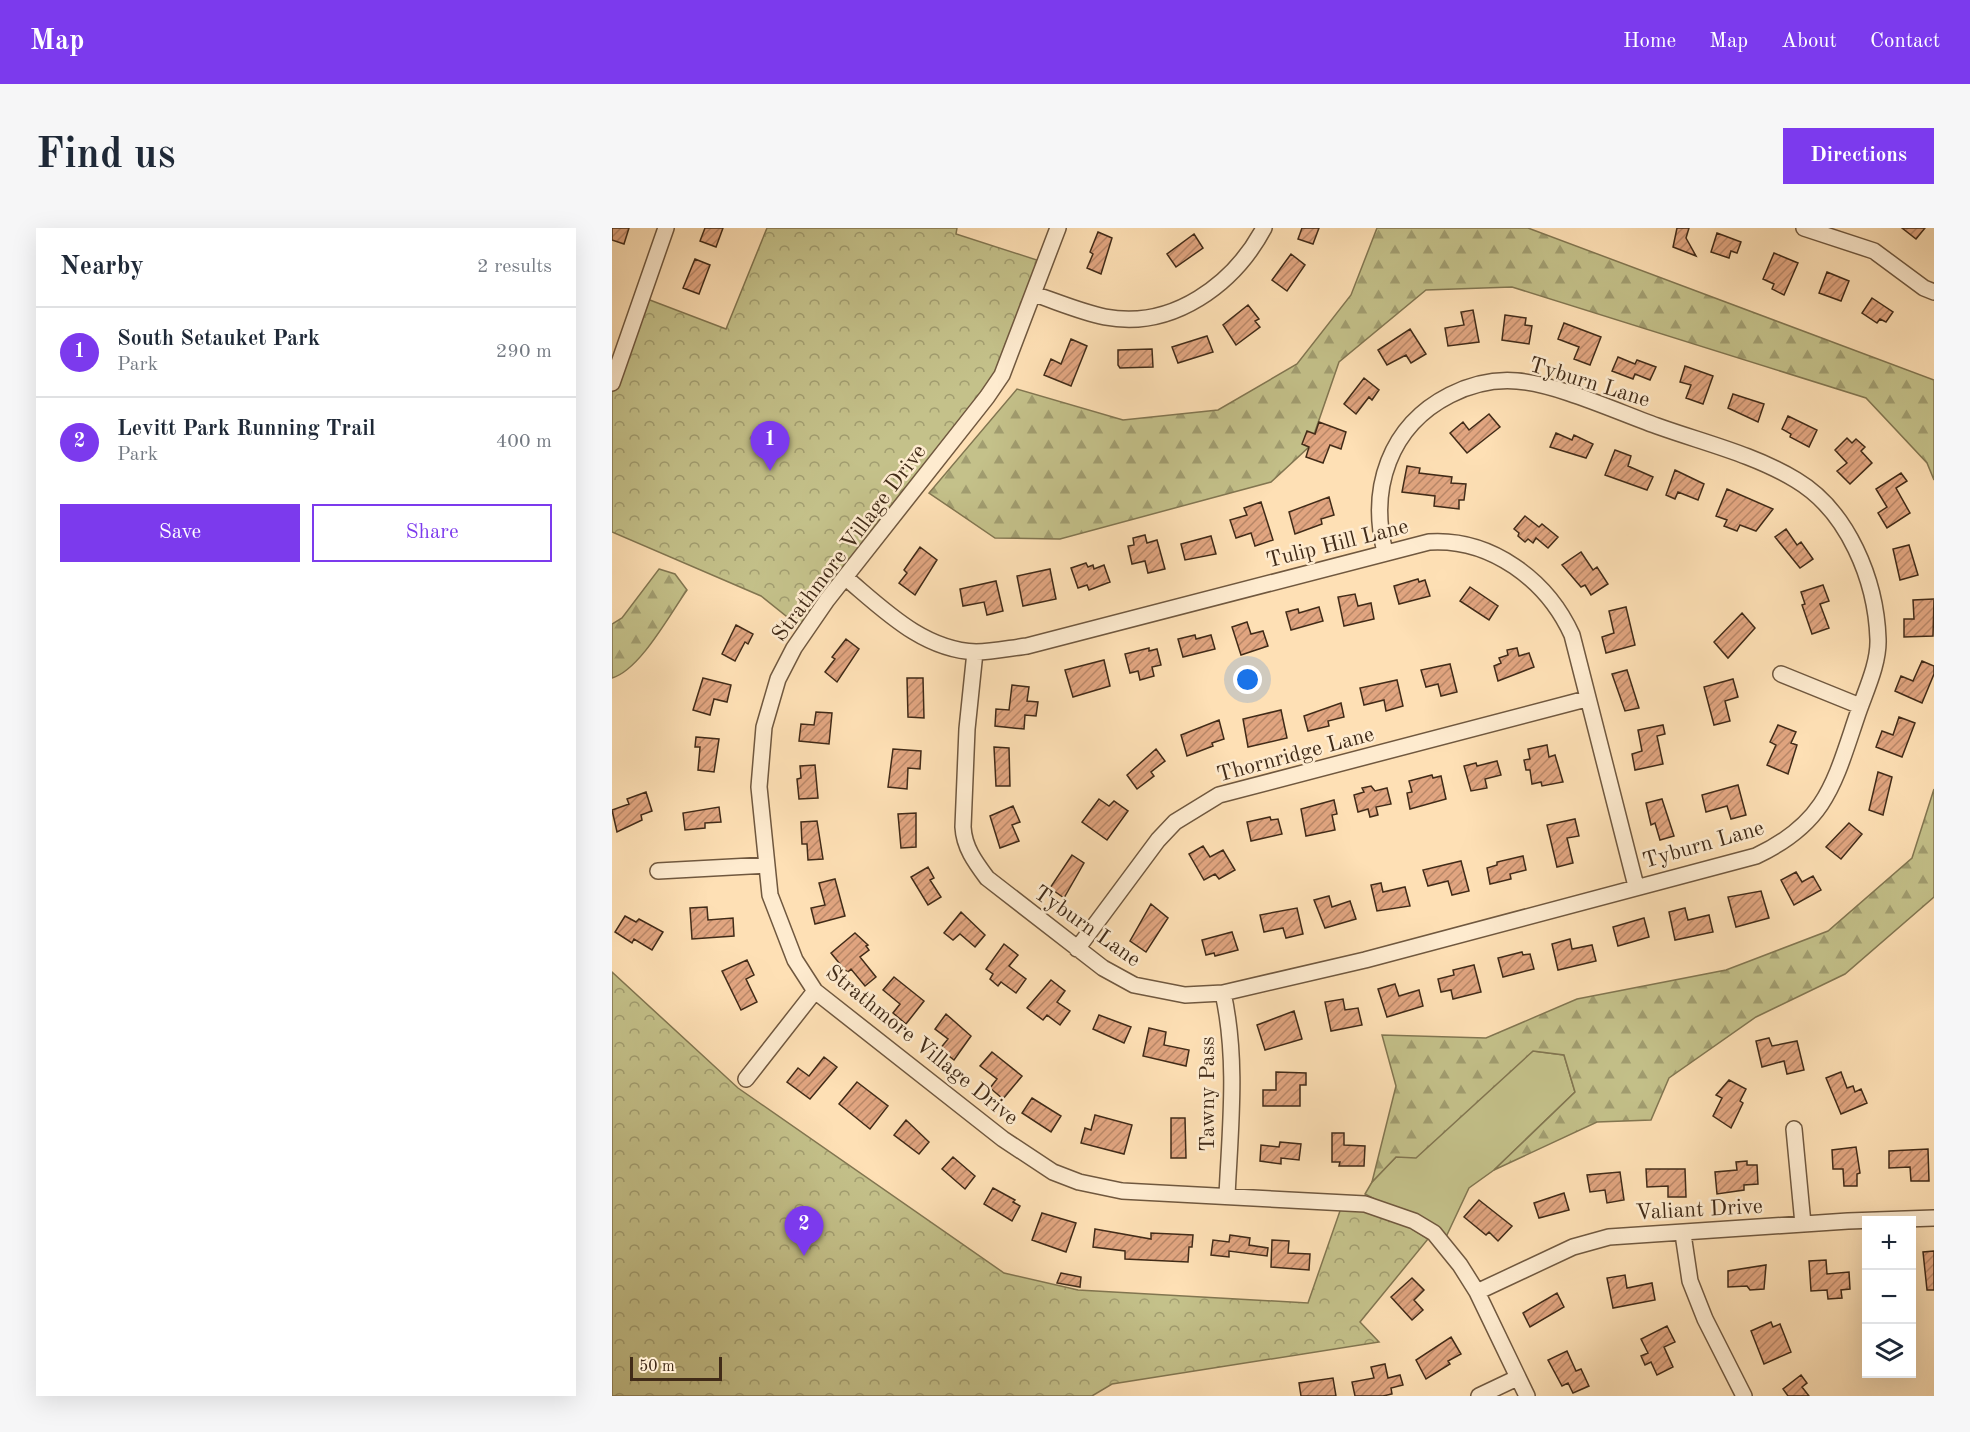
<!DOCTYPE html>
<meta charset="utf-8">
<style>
body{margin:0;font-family:"Old Standard TT",serif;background:#f6f6f7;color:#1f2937}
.controls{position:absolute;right:18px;bottom:18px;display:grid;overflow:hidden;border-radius:0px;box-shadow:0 6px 24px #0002}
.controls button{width:54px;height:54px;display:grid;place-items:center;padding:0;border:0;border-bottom:2px solid #e0e1e3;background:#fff;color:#1f2937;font:30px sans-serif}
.scale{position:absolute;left:18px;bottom:15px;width:92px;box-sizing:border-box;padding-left:6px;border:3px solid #412b18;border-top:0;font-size:16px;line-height:21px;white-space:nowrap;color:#412b18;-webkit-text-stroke:4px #feebcf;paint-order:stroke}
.you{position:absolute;left:636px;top:452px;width:21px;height:21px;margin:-15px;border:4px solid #fff;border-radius:50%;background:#1a73e8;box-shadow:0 0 0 9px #1a73e833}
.badge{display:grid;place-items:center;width:39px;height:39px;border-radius:50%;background:#7c3aed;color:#fff;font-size:20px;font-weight:700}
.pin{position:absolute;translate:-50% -50px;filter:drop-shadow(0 2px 3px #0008)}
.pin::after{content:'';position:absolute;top:32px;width:21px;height:18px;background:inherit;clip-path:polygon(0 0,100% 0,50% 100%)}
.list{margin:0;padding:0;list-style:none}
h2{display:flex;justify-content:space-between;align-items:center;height:78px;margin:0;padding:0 24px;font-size:26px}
h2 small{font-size:20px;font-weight:400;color:#747a83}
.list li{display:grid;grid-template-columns:39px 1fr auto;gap:18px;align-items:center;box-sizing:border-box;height:90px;padding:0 24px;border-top:2px solid #e0e1e3}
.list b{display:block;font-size:22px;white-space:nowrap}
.list p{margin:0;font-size:20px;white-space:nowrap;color:#747a83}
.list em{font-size:20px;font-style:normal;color:#747a83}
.actions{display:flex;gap:12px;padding:18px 24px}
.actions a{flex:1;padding:14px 0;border:2px solid #7c3aed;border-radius:0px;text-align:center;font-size:21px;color:#7c3aed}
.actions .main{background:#7c3aed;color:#fff}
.icon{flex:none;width:33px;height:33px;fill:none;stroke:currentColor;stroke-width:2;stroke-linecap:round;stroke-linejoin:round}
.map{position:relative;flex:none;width:1322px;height:1168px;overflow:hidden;border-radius:0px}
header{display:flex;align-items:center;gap:36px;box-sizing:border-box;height:84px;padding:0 30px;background:#7c3aed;color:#fff}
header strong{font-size:28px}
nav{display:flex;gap:33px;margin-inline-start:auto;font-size:21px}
.intro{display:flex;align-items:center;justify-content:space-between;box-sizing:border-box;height:144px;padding:0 36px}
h1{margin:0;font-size:42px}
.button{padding:15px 27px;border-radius:0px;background:#7c3aed;color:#fff;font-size:21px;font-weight:700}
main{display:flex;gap:36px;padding:0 36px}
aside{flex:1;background:#fff;border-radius:0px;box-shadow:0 6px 24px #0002}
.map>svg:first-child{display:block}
.green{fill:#c4c18a;stroke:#827651;stroke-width:1.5}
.forest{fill:url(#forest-firs);stroke:#827651;stroke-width:1.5}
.park{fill:url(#park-crowns);stroke:#827651;stroke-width:1.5}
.building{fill:url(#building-hatch);stroke:#412b18;stroke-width:1.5}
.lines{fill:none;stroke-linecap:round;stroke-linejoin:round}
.minor-casing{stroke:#70583f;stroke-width:18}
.minor{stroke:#feebcf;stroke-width:15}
.labels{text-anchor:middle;stroke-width:5;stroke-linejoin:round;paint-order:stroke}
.street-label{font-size:22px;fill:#412b18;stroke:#feebcf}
</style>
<header>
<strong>Map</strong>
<nav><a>Home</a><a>Map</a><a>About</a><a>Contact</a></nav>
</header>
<div class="intro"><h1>Find us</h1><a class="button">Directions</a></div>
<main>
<aside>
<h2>Nearby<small>2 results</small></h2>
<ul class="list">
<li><span class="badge">1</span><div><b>South Setauket Park</b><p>Park</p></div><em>290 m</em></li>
<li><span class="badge">2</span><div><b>Levitt Park Running Trail</b><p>Park</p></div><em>400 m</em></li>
</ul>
<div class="actions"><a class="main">Save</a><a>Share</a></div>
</aside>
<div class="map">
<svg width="1322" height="1168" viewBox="0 0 1322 1168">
<defs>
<pattern id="forest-firs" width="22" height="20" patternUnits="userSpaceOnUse" patternTransform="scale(1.5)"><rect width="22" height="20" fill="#c4c18a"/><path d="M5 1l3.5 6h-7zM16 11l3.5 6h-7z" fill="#a19d70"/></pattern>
<pattern id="park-crowns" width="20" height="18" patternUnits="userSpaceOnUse" patternTransform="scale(1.5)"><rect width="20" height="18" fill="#c4c18a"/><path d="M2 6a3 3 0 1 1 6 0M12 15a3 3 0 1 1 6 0" fill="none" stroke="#a19d70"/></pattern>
<pattern id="building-hatch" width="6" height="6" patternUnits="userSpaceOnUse" patternTransform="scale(1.5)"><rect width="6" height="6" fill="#e1a580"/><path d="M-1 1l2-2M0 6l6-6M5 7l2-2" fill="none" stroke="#b88768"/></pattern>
</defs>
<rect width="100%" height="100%" fill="#fee0b5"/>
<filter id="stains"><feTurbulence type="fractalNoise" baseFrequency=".00333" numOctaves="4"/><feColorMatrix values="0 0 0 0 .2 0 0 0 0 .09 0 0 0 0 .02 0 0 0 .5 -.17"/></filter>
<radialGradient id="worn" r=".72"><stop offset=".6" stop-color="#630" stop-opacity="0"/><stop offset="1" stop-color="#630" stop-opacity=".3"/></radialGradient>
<path class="green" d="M921,823L952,827L963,864L882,942L857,960L834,1009L753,966L760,954L784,929Z"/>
<path class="forest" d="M765,0H916L1322,152V252L1315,235L1254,170L900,59L814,62L727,134L698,218L659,254L448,311L383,310L317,265L405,161L511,192L606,182L685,136L739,67Z
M47,341L63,346L75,362C58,386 28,442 0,450V396L10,390Z
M1322,561V669L1233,746L1144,789L1057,850L1039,892L985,894L882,942L963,864L952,827L921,823L804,930L784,929L760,954L784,858L770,807L874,810L965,771L1114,742L1216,703L1300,630Z"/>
<path class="park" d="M155,0H345L344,6L434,35L390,147L194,404L149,368L0,304V155L30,69L114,101Z
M0,744L126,860L392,1045L466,1062L696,1075L729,980L780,988L816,1011L748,1094L767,1114L500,1156L480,1168H0Z"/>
<path class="building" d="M0,0H17L12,16L0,12Z
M93,0H111L104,19L88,13Z
M690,0H707L701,16L686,11Z
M1065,0H1077L1074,10L1084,28L1061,19Z
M1290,0H1313L1304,11Z
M486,4L500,10L489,46L475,40L481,26L478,24Z
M1105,5L1129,14L1125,25L1119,23L1117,30L1099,24Z
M582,6L591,20L564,39L555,26Z
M1162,25L1186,35L1172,67L1160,61L1162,56L1151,51Z
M679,26L693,37L675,63L660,52Z
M83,31L98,37L87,66L71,60Z
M1215,44L1237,53L1229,73L1207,65Z
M1260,70L1281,84L1274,94L1268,91L1265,95L1250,85Z
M636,77L647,91L643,93L648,99L624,117L611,97Z
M861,82L867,114L836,118L833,100L852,97L849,84Z
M893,87L914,90L913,97L920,98L917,116L890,112Z
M952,95L989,109L978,137L962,131L967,119L946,111Z
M798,101L814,126L799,135L794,127L775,137L766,122Z
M595,108L601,124L566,135L560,119Z
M459,111L475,118L459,158L432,147L439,131L449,136Z
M540,121L541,139L508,140L506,137V122Z
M1006,129L1023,136L1025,132L1044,139L1038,152L1023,146L1021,151L1000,143Z
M1073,138L1101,148L1091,176L1074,170L1079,157L1068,154Z
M752,150L767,162L760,172L757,169L744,186L732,176Z
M1121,166L1152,176L1146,194L1116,180Z
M877,186L888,199L855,225L838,205L851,194L857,202Z
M1176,188L1205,202L1197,219L1178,209L1179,206L1170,201Z
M707,194L734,204L729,221L718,217L711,235L694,229L697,219L690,216L695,203L703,206Z
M944,205L960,212L962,207L981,216L974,230L938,219Z
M1235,210L1240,215L1244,211L1253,219L1249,223L1260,235L1238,256L1225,243L1235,235L1223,222Z
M1003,222L1019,228L1016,238L1041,249L1035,262L993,247Z
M795,238L808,240L807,245L840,249L839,255L854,256L852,272H847V281L822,278L823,268L790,264Z
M1063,242L1092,256L1086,272L1066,264L1063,271L1054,267Z
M1289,245L1295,253L1284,260L1298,285L1275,300L1266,285L1275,279L1264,261Z
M1115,261L1161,281L1144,303L1128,297L1125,303L1112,298L1115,292L1104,288Z
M717,269L722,287L709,291L710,296L683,306L677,284Z
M649,274L661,312L643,318L639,305L624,310L618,292L635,287L632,280Z
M913,288L927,299L930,296L946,309L936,320L924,310L921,315L916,311L913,314L906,308L907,305L902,301Z
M1174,301L1185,317L1189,314L1201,331L1188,340L1163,309Z
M533,307L535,315L545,312L553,341L536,345L533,333L520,336L516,318L522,317L521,310Z
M599,308L604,326L573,332L569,316Z
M1297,317L1306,347L1288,352L1281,321Z
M308,319L325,332L303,367L287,355L295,345L292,342Z
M969,324L981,342L985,339L996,356L979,367L973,357L969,359L950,337Z
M474,335L476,339L481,337L482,341L492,337L498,354L477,362L475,357L466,360L459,340Z
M438,341L444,371L411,378L405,348Z
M806,351L807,354L813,352L818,368L787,376L782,358Z
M384,353L391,383L375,387L372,374L351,378L348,361Z
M1211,357L1217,373L1208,376L1217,400L1200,406L1190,377L1193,376L1189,364Z
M858,359L886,378L877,392L848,373Z
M743,366L746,378L759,375L762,391L732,398L726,369Z
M1322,371L1321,408L1292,409V391H1302L1301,372Z
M707,379L711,393L679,402L674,384L686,381L687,385Z
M1014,379L1023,417L994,425L990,409L1002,405L997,383Z
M1130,385L1143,400L1116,430L1102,414Z
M635,394L639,406L651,403L656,418L629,427L620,399Z
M124,397L141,406L136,416L133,414L123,433L110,426Z
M583,407L584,411L599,407L603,421L571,429L566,411Z
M234,411L247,421L225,454L213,444L223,431L220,429Z
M537,420V423L545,421L549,437L540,439L542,448L528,452L526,443L518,445L513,426Z
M905,420L907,428L917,425L922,439L886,453L882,438L889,435L887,430L896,427L895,422Z
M492,432L498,458L461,469L453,442Z
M1310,433L1322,438V446L1310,475L1283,463L1289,448L1301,453Z
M838,436L845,464L829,468L826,456L814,459L809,442Z
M1015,442L1027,480L1013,483L1000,446Z
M91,450L119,457L115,474L102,471L98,487L81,482Z
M295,450H311L312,490L296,489Z
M1121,451L1126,469L1113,473L1118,493L1102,497L1092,459Z
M785,452L791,478L774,483L772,472L752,477L748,460Z
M400,457L417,459L415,473L426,474L424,488L413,487L412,501L383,498L384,481L397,482Z
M729,475L732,489L716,493L717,498L696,503L692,488Z
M669,482L675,510L636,519L631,491Z
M204,484L220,485L217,516L187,513L189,496L202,497Z
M1287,489L1303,495L1290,529L1264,519L1270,503L1281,507Z
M607,492L612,511L600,515L601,518L575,528L569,507Z
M1051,497L1053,506L1045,508L1051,536L1023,542L1020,526L1030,523L1026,502Z
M1166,497L1184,504L1179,515L1185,517L1176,546L1155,537L1164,517L1158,514Z
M84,509L107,511L102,544L86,542L88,519H83Z
M935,517L937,529L943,527L951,554L930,558L929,554L920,556L918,542H914L912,532L918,531L916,521Z
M382,519L397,520L398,558H384Z
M281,521L309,523L308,541L296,540L295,561L276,559Z
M544,521L553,533L539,544L542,548L525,561L515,547Z
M885,533L889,547L873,551L875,560L859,563L852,538L864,535L865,538Z
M203,537L206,570L187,571L185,551L189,550L188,538Z
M1266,544L1280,549L1271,587L1257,582Z
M820,547L821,550L829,548L834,571L798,581L795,565L800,564L797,553Z
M1126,557L1134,587L1119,591L1115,578L1094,584L1090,567Z
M759,558L763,563L775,560L779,576L764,579L766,587L758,589L756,581L746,584L742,567L752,564L750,560Z
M34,564L40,583L29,587L30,592L5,604L0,582L17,576L15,571Z
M487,571L497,578L502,573L516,583L495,612L470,594Z
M1050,571L1062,608L1048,612L1043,595L1039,597L1034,575Z
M722,572L725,586L720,587L723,602L694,608L689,581Z
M401,578L408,594L400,597L407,613L388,620L378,588Z
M107,579L109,594L93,595V600L73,602L71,585Z
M304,585V619L289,620L286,586Z
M658,589L659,592L666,591L670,606L639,613L635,594Z
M963,591L967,608L955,610L961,635L945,639L935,597Z
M205,593L211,631L196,632L195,616H190L189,594Z
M1237,595L1250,606L1229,631L1214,619Z
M591,618L598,629L611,622L623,642L607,651L603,646L592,652L577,626Z
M460,627L472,635L452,670L438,660Z
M911,628L914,642L898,646L899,651L878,656L875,640L885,637V634Z
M849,633L857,663L840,667L836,653L816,658L811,642Z
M316,639L322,650L318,652L329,669L316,677L299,649Z
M1184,644L1190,654L1201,648L1209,662L1182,677L1169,652Z
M223,651L233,688L203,696L199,680L213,677L207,655Z
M769,655L771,664L793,659L798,678L765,683L759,657Z
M1149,663L1157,690L1124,699L1116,669Z
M717,668L720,679L738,673L744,691L713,700L702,672Z
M539,676L556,690L534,724L518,713Z
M95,679L96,692L121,690L122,708L80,711L78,680Z
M685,680L691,706L674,710L671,700L652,704L648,687Z
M1073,680L1076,692L1097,687L1101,704L1063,712L1057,684Z
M349,684L373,707L363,719L348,706L341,712L332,705Z
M13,688L24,694L27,691L51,704L40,722L22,711L20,715L3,704Z
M1032,690L1037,709L1006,718L1001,699Z
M620,704L626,722L603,728L602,725L594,727L590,712Z
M243,705L256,717L254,718L257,722L248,729L264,749L253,758L239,741L236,744L232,741L219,725Z
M958,711L960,721L980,717L984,733L946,742L940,716Z
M392,716L406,727L397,738L414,751L404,765L389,754L386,758L378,751L381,746L374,741Z
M910,724L911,727L918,726L922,741L891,749L886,730Z
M135,732L142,747L134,751L145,774L129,782L110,743Z
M862,737L869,764L841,771L839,762L829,764L826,751L842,747L841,742Z
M282,749L312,773L294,796L281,785L288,776L271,762Z
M439,752L453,763L445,774L458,783L448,797L435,787L431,792L415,780Z
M783,756L787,768L807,762L811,778L775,789L766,761Z
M731,771L733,782L746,780L750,797L719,803L713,774Z
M682,783L690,811L653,822L645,797Z
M334,786L359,808L342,832L328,821L336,811L323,801Z
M487,787L519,799L512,815L481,801Z
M537,800L554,804L552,817L577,822L574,838L531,828Z
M1157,810L1160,818L1185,813L1192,842L1175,846L1172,833L1150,839L1144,813Z
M380,824L410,848L391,871L378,860L385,851L368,838Z
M212,829L225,839L198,871L175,854L186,840L197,848Z
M664,844L694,845V857H688V878H651V862H664Z
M1229,844L1235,860L1241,858L1243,864L1249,861L1255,875L1229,886L1214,850Z
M1117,852L1134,861L1128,873L1131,875L1119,900L1101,888L1110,870L1104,867Z
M245,854L276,878L258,901L227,876Z
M420,870L449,888L439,904L410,885Z
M483,887L520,897L512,926L469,915L473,900L479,902Z
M559,890H573L574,930H559Z
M294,892L317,914L307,926L282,907Z
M720,905H732V917L753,918L752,938H727L728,934H720Z
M668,914L689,916L687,932L669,930V936L648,933L649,917L667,919Z
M1244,919L1248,945L1245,946V958H1232L1231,941H1221L1220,922Z
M1316,921L1317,953H1299L1298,939L1277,940V923Z
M341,929L363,948L353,961L330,941Z
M1135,933V937H1145L1146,956L1132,957V962L1105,966L1103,944L1125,942L1124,934Z
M1034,941H1073L1074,969H1056V958L1035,959Z
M1008,944L1012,972L995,975L993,962L978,964L975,947Z
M381,960L403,972L401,974L408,978L400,993L372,976Z
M952,965L957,982L927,990L922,975Z
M867,972L900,998L886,1013L877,1004L874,1007L852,989Z
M430,985L464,995L454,1024L420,1012Z
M483,1001L539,1011V1005L581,1007L580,1019H577L576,1034L513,1031V1023L481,1019Z
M618,1007L638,1010L637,1017L656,1020L655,1028L617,1023V1029L599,1027L601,1012L617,1014Z
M660,1012L677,1013L676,1025L698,1026L697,1042L659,1039Z
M1322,1023V1062H1315L1311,1024Z
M1214,1032L1215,1046L1237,1044L1238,1061L1229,1062L1230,1070L1216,1071L1215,1062L1199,1063L1197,1033Z
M1154,1037L1152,1061L1138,1062L1135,1058L1116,1059V1043Z
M449,1045L469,1049L468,1059L445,1055Z
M1013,1047L1015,1060L1040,1055L1043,1072L1001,1080L995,1050Z
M800,1050L812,1062L802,1072L811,1082L800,1092L779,1069Z
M945,1065L952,1079L918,1099L911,1085Z
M1159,1094L1161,1099L1168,1096L1179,1124L1152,1136L1139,1103Z
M1055,1098L1063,1114L1052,1119L1061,1139L1045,1147L1039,1134L1033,1137L1029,1128L1036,1125L1029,1111Z
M839,1109L849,1126L836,1133L838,1136L814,1151L804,1132Z
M955,1123L964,1143L969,1141L977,1158L961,1165L956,1155L950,1158L936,1132Z
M773,1136L776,1150L788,1147L791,1157L779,1160L780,1166L771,1168H743L740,1154L762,1150L759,1139Z
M1189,1147L1195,1155L1190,1159L1197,1168H1176L1171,1161Z
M721,1150L724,1168H689L687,1155Z"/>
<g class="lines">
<g class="minor-casing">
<path id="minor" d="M446,0L390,147L375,169L215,372L182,420L166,451L152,499L147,559L158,667L183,732L203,763L391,911L441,944L467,954L510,963L753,976L802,993L822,1005L848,1037L865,1064L915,1168
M1192,0L1262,23L1312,60L1322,64
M422,66C446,74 469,84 493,89C561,102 622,56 652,0
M0,155L54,0
M234,350C272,382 311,422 364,424C381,424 398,420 415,418L817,314C879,310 935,352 960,407L1024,658
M363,424L355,501L351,599C352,619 363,634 375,650L491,740L522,757L573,767L611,765L753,732L1144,628C1214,595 1222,556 1245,488C1253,464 1267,436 1266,411C1264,352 1236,283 1184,252C1143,227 1093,215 1048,199C1008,185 946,156 905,153C882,151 858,157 838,167C777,198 757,261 773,324
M1169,446L1248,478
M46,643L155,637
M465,721L546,612L563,594L607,567L974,471
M611,765C626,832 618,901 615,968
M134,851L203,763
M1182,901L1191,996
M1071,1006L1078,1053L1093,1091L1132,1168
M865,1064L961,1019L997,1009L1236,993L1322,990
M867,1168L905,1150"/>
</g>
<use href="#minor" class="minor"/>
</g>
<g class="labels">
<g class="street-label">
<text transform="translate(978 153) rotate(17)" y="8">Tyburn Lane</text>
<text transform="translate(236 314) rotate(-53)" y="8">Strathmore Village Drive</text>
<text transform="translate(725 314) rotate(-14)" y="8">Tulip Hill Lane</text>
<text transform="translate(683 525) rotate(-15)" y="8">Thornridge Lane</text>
<text transform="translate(1091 615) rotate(-16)" y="8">Tyburn Lane</text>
<text transform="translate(476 697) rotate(35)" y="8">Tyburn Lane</text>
<text transform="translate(311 816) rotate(39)" y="8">Strathmore Village Drive</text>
<text transform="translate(594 866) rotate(-90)" y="8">Tawny Pass</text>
<text transform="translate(1087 980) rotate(-3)" y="8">Valiant Drive</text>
</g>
</g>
<rect width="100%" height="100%" filter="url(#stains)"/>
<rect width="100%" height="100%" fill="url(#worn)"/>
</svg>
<div class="controls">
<button>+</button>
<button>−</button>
<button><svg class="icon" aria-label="layers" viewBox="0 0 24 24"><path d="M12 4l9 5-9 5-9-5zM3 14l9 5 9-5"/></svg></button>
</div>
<div class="scale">50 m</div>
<div class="you"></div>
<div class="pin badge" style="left:158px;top:243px">1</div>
<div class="pin badge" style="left:192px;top:1028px">2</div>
</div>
</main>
